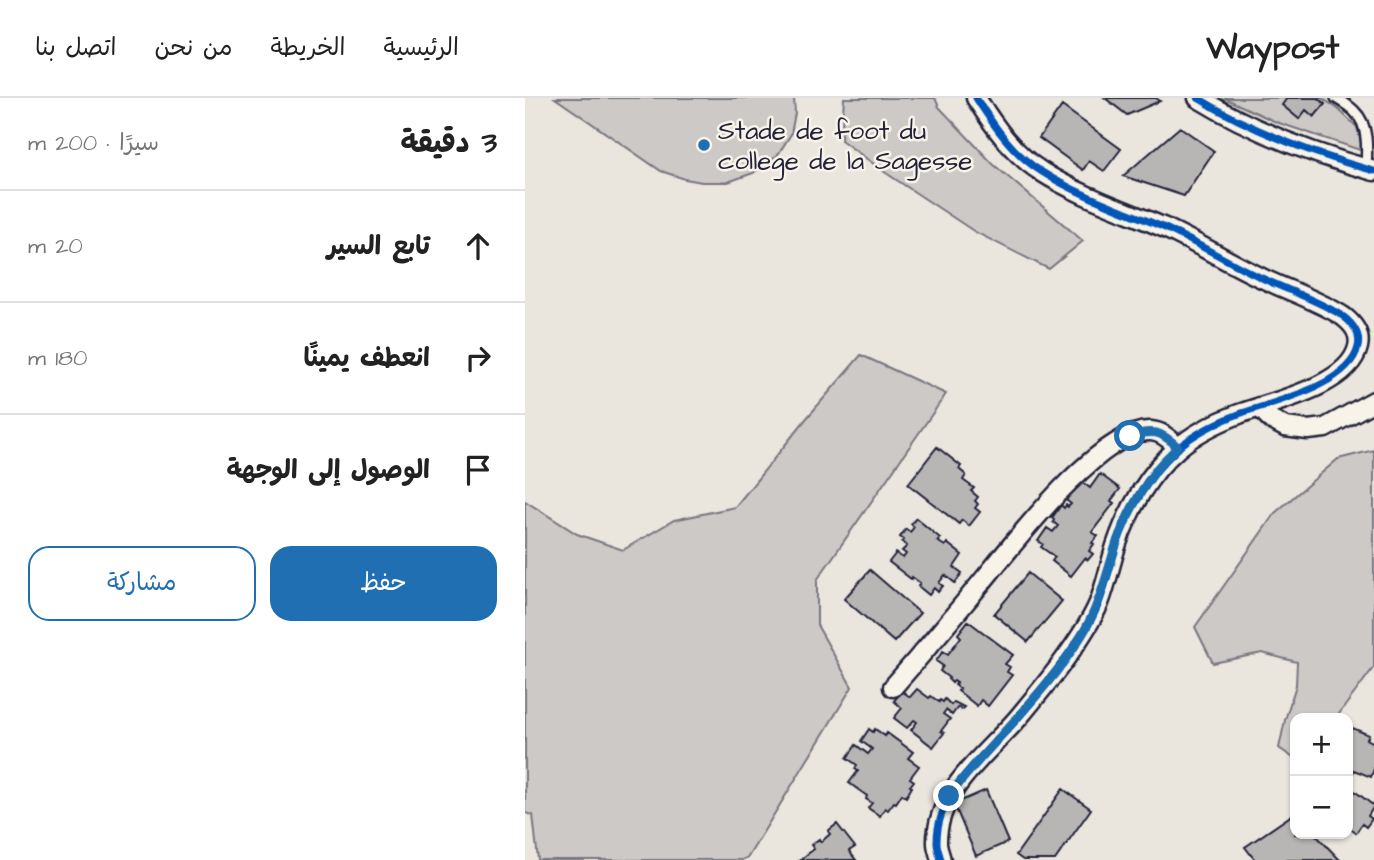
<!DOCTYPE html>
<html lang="ar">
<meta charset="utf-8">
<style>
body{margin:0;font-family:"Architects Daughter","Playpen Sans Arabic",sans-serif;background:#f2f2f2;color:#222;direction:rtl}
.controls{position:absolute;right:21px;bottom:21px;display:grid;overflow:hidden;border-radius:14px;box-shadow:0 2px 5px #0004}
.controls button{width:63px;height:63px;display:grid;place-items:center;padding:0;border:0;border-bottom:2px solid #e0e0e0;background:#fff;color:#222;font:35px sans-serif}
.stop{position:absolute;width:21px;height:21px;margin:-16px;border:5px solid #1f6fb2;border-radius:50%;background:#fff}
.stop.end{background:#1f6fb2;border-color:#fff;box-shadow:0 2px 7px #0008}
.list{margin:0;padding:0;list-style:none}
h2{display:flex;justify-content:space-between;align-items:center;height:91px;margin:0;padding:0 28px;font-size:30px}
h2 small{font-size:23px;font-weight:400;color:#767676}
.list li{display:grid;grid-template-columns:46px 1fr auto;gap:21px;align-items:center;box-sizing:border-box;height:112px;padding:0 28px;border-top:2px solid #e0e0e0}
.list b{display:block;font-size:26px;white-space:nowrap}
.list em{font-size:23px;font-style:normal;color:#767676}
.actions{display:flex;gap:14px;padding:21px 28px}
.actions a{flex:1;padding:16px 0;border:2px solid #1f6fb2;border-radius:21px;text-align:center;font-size:24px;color:#1f6fb2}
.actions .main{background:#1f6fb2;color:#fff}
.icon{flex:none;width:38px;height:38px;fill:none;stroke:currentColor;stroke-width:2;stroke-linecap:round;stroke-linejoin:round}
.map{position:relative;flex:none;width:849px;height:762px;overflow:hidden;direction:ltr}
header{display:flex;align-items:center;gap:42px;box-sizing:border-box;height:98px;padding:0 35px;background:#fff;border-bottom:2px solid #e0e0e0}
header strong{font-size:33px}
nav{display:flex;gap:38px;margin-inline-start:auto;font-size:24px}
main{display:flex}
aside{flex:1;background:#fff}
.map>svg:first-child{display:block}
.green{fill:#cdc9c6;stroke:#787680;stroke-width:2}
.building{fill:#b8b6b5;stroke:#22223b;stroke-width:2}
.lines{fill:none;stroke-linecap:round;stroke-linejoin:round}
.lane-casing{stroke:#22223b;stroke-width:14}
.street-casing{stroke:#22223b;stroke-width:23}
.lane{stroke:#f7f3e8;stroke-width:9}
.street{stroke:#f7f3e8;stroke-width:18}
.cycleway-casing{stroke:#f7f3e8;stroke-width:11}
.cycleway{stroke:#0057b8;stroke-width:7}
.route{stroke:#1f6fb2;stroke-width:9}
.poi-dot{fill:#1f6fb2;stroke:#f7f3e8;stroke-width:2.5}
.labels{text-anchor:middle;stroke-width:5;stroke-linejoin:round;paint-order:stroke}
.poi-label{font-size:26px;fill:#22223b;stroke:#f7f3e8;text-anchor:start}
</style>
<header>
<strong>Waypost</strong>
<nav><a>الرئيسية</a><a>الخريطة</a><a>من نحن</a><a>اتصل بنا</a></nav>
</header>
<main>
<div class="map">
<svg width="849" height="762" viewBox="0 0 849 762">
<rect width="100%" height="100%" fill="#eae6de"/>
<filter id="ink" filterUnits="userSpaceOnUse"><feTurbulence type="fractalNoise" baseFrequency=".0143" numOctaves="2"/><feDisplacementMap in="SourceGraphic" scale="14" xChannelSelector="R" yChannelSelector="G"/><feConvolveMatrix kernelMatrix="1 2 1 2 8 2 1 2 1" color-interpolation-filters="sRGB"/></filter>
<g filter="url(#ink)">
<path class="green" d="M30,0H269L270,15L266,36L252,58L228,75L203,84H177L160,81L136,73Z
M319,0H410L414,9L468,66L558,143L524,171L450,134L361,75L316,42Z
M699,0H797L813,11L832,29L838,53L751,24Z
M336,257L421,296L292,482V527L327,589L223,759L217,762H13L8,717L0,715V403L52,436L98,452L149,422L210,409L281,321Z
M849,352V569L811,620H770V661L754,650L760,622L771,587L772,564L737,555L688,565L670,529L750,415L813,361Z"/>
<path class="building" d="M580,0H631L635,3L602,17Z
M762,0H793L800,6L789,19L781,12L774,21L757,7Z
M537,8L596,51L579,73L564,63L558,72L514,40Z
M655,29L689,53L659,98L598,78Z
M412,349L436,368L434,371L441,377L438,382L449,390L446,393L453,399L450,403L453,406L450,410L455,414L444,428L437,422L434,426L383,386Z
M575,376L595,391L586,403L589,405L567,434L573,438L567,445L569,446L564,453L568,456L563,462L560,460L546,478L527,463L530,459L516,449L518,446L513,443L522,430L528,434L533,428L528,424L529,422L527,420L536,407L539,410L541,407L543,409L546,406L541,402L543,399L540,397L556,383L565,390Z
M391,420L415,440L412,443L420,448L422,445L437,457L429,469L437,475L430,485L420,477L414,485L418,488L413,494L409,490L404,497L393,488L395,485L387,479L386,481L364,464L371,455L378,460L381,456L377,453L382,448L377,444L379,442L375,439L381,431L385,434L389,429L386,426Z
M345,472L395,515L369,544L319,501Z
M503,475L537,503L503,544L469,516Z
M443,523L488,557L480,566L485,569L482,574L487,577L463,608L456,602L452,608L433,593L435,591L430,587L432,585L429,583L427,585L423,581L424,580L415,573L418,568L411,563L418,553L423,556L436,539L433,536Z
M392,591L404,600L406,598L414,604L415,602L418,604L420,601L426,607L429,604L439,609L436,612L433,609L427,617L421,612L418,616L425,621L416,633L419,635L408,649L386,632L392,624L389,622L382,630L369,620L377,610L369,603L377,593L385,599Z
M825,629L844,637L842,641L849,645V671L846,679L829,672L828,675L823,673V634Z
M344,631L348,634L350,631L360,638L362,635L388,654L383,660L394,668L385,680L389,683L385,688L387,689L381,699L377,696L371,705L369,704L363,712L360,710L355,718L343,710L347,705L341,701L342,698L324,685L333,673L330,671L332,667L322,660L331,647L343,656L347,651L336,643Z
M823,688L849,708L843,718L847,721L841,729L837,726L831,735L823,729Z
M538,691L566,711L530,762H498L491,757Z
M461,692L483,744L451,758L429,706Z
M770,715V736H790L815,762H730L720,749Z
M312,726L330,749L324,753L331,762H275L289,751L286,747L294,741L296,744L305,736L303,733Z"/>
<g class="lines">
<g class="lane-casing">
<path id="lane" d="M811,0C817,4 825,8 830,14C844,27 842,53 841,71"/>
</g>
<g class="street-casing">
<path id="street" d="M673,0C727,33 788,56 849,73
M734,309L747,322L760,329L783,332L800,330L849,303
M368,589C396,557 424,524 451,491C483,453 575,330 626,333C638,334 645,342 653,349
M416,762C415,757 412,750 412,745C411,692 462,656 493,620C508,602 523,584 537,565C551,546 565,526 574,505C581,487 585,467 591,448C603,412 624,375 653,350C670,335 693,324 714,316C747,304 824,288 833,249C836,236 829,227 819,219C799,205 762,192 739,181C705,165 674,146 640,130C599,112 555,98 517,74C488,56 469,28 451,0"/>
</g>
<use href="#lane" class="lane"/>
<use href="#street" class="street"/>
<g class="cycleway-casing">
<path id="cycleway" d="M673,0C727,33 788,56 849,73
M416,762C415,757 412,750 412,745C411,692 462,656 493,620C508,602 523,584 537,565C551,546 565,526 574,505C581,487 585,467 591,448C603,412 624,375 653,350C670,335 693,324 714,316C747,304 824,288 833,249C836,236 829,227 819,219C799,205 762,192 739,181C705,165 674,146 640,130C599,112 555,98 517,74C488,56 469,28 451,0"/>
</g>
<use href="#cycleway" class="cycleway"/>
</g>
</g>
<g class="lines" filter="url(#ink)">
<path class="route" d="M424,698C466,643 520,597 557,537C574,509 581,478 591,447C600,421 614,395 631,372C637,364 646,356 653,349C634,332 630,332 605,338"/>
</g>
<circle class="poi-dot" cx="179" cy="47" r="7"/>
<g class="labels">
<g class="poi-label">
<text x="193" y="41">Stade de foot du<tspan x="193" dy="30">college de la Sagesse</tspan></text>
</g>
</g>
</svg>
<div class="controls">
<button>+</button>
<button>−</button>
</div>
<div class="stop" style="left:605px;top:338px"></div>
<div class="stop end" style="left:424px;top:698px"></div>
</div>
<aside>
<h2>3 دقيقة<small>سيرًا · 200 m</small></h2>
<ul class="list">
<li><svg class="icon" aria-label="ahead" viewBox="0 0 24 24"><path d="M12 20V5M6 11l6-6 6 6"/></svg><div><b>تابع السير</b></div><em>20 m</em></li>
<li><svg class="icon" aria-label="right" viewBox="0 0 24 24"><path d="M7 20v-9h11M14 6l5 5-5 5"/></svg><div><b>انعطف يمينًا</b></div><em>180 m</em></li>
<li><svg class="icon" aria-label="arrive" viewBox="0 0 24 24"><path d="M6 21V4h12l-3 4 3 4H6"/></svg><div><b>الوصول إلى الوجهة</b></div></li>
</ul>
<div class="actions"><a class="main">حفظ</a><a>مشاركة</a></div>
</aside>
</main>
